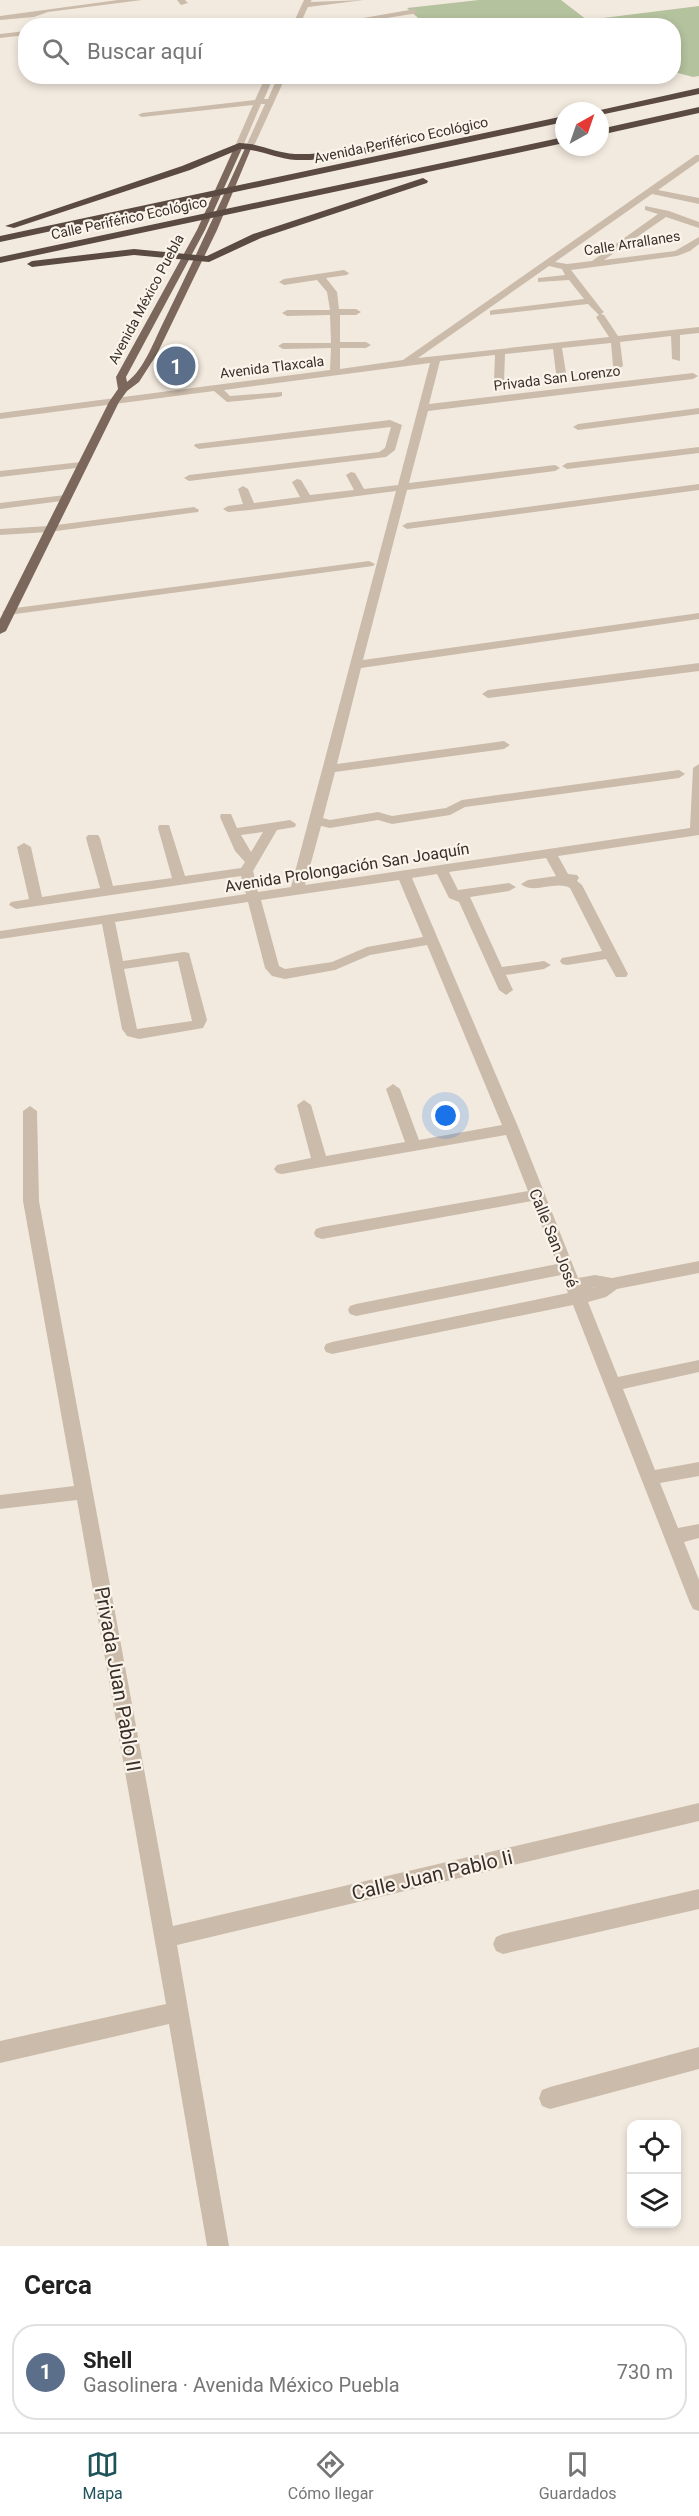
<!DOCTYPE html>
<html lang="es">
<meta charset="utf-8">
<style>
body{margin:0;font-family:Roboto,sans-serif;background:#f6f6f6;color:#222}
.controls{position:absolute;right:18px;bottom:18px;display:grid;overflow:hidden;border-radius:12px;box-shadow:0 3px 9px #0003}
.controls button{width:54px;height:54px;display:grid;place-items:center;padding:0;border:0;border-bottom:2px solid #e0e0e0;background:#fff;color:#222;font:30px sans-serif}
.compass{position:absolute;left:555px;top:102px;width:54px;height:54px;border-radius:50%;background:#fff;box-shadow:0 3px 9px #0003;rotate:40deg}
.you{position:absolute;left:446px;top:1116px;width:21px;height:21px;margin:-15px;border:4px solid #fff;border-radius:50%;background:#1a73e8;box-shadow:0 0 0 9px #1a73e833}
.badge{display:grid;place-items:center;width:39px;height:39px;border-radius:50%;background:#1f545b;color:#fff;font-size:20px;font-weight:700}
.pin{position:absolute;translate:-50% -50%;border:3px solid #fff;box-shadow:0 2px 6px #0006}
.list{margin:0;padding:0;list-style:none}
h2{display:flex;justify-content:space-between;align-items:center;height:78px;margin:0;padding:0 24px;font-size:26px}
h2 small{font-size:20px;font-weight:400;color:#767676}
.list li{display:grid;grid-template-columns:39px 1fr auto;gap:18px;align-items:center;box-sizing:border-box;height:96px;margin:0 12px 12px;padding:0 12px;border:2px solid #e0e0e0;border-radius:24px}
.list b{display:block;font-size:22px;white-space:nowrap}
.list p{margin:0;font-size:20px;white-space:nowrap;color:#767676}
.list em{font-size:20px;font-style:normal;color:#767676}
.icon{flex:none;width:33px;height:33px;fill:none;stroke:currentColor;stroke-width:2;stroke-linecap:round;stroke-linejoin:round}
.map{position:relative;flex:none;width:699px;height:2246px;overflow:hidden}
.search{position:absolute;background:#fff;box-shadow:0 3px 9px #0003;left:18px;right:18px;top:18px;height:66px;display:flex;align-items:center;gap:15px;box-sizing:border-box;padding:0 21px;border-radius:24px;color:#767676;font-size:22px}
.sheet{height:186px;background:#fff}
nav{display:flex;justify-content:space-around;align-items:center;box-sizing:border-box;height:84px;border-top:2px solid #e0e0e0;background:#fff;font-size:16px;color:#767676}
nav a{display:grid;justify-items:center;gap:3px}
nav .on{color:#1f545b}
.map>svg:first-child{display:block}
.green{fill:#b5c29e}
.building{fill:#c66d49}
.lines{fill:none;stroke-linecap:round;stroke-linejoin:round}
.minor{fill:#cbbbaa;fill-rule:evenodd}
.major{fill:#7b675b;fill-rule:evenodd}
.highway{fill:#5a4a41;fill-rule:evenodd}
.labels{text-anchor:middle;stroke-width:4.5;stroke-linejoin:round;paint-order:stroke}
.far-street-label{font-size:14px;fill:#392f2a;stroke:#faf4eb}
.street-label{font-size:16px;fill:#392f2a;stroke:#faf4eb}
.near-street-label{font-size:20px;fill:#392f2a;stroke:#faf4eb}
</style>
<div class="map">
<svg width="699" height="2246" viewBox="0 0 699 2246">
<rect width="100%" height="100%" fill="#f3eadf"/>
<path class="green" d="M479,0H561L587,20L699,6V76L693,77L674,72V26L426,25L407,8Z"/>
<path class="building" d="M173,356H186L177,382L164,381Z"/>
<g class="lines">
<path class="minor" d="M118,0H142L48,12L34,17L0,20V16Z
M177,0H185L188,3L181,5Z
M304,0H312L310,2L364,0L308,7L299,26H292Z
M415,9L418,13L337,26H317Z
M26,31V35L0,38V34Z
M266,76H274L264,99H268L278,76H286L253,148L246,146L265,104H261L243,146L239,148L235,146L253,105L142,117L138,115L142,113L255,100Z
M696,155H699V161L658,190L699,198V204L652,194L555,262L567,264L592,261L658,214L645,210V206L669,211L699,222V228L666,217L604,260L675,251L699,237V244L690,251L677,256L571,270L602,310L604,312L601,314L604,315L618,336L699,327V333L680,335V361L672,359L671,336L620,342L623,366L618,369L613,366L611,343L562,348L566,373L561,376L556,373L553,349L505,354L504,381L499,384L494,381L495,355L440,361L429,404L693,373L698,376L693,379L428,411L409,483L555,465L560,468L555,471L407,490L363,660L699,613V619L361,668L337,764L504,741L510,745L504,749L335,772L323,818L330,820L378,812L392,816L446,808L462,800L679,770L685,774L679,778L465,807L450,815L392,824L378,820L330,828L321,826L305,885L690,828L693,768L699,764V835L558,856L568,874L577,875L579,878L577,881L582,885L628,974L626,977H616L606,959L567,965L562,964L560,961L562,958L602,951L570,888C555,880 533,895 521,884L528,880L556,876L546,858L449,872L458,890L509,883L516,887L509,891L470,897L502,967L544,961L551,965L544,969L506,975L513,990L506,995L499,990L459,902L449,898L437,874L412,878L519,1129L578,1278L595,1275L612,1278L699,1261V1273L617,1289L606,1297L588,1302L618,1377L699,1360V1372L623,1389L655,1470L699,1462V1476L660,1483L678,1528L699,1524V1538L684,1542L699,1580V1611L693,1609L690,1603L573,1305L332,1354L326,1352L324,1348L326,1344L332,1342L568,1293L561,1275L356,1316L350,1314L348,1310L350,1306L356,1304L557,1264L532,1201L322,1239L316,1237L314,1233L316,1229L322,1227L528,1191L506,1135L282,1174L277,1173L274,1169L277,1165L311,1158L297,1105L304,1100L311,1105L326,1156L405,1142L386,1089L393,1084L400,1089L419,1140L502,1125L427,945L370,955L335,970L285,979L272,976L265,968L248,902L115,922L123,961L184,952L189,953L207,1020L203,1028L139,1039L127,1036L122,1029L102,924L0,939V931L246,894L241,876L16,909L9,905L11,902L29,899L17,847L24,843L31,847L42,897L100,888L86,838L88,835H98L100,838L113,886L172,878L158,828L159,825H169L170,828L185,876L241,868L245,862L235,851L220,817L221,814H231L237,828L290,820L296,824L295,827L277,830L253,871L258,892L291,887L396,491L250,510L228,512L223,509L228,506L243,504L238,489L243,486L248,489L254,503L300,497L292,482L297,479L301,480L310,495L354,490L346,475L351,472L355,473L364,489L398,485L430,363L224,390L230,396L282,392V396L278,397L227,402L214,391L0,419V413L330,370L331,348L283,349L278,346L283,343H331L330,315L287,316L282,313L287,310H330L327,292L317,280L284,285L279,282L284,279L344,270L349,273L347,275L326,278L337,292L339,309H356L361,312L356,315H340V342H366L371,345L366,348H340V369L403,360ZM549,266L562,269L565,275L538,278V282L569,280L584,299L493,310L490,311V315L588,304L599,315L596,317L609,337L418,358ZM263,832L251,852L241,835ZM399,880L423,937L367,947L332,962L285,969L279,966L261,900ZM178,961L192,1021L137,1029L124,969ZM595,1287H596L583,1289Z
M699,408V414L578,430L573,427L578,424Z
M390,420L402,425L395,450L386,457L189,481L184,478L189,475L379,452L385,448L391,427L199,449L194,446L195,444Z
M699,447V453L567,469L562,466L567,463Z
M81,462L86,465L85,467L0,477V471Z
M699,484V490L407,529L402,526L407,523Z
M65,495L70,498L69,500L0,509V503Z
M194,507L199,510L198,512L49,532L0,535V529L49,526Z
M369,561L375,564L373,566L8,615L2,612L8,609Z
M699,663V671L488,698L482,694L488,690Z
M30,1106L37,1111L39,1201L173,1926L699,1803V1821L177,1945L229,2246H207L169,2024L0,2063V2041L166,2004L77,1500L0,1509V1495L74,1486L23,1201V1111Z
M699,1889V1909L503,1954L496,1951L493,1944L496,1937L503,1934Z
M699,2047V2069L550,2109L542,2106L539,2098L542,2090L550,2087Z"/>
<path class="major" d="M239,144L243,146L205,230L126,377L127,382C145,369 155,338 165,319C193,262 220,204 246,146L253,144L217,230L157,354L139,382L127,391L119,402L6,631L0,634V619L109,402L118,389L116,377L197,230L235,146Z"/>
<path class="highway" d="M699,88V94L600,115V111H596Z
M699,107V113L600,135V129Z
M564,116V122L0,242V236Z
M564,137V143L0,263V257Z
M239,143C258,143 275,153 295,154C320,155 346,149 371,147L376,150L371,153C346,155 320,161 296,160C276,159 259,149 240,149L190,170L14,228L5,226L182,166Z
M423,178L428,181L427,183L261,238L209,262L134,255L32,267L27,264L32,261L134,249L207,256L253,234Z"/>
</g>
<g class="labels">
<g class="far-street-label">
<text transform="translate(401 140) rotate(-12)" y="5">Avenida Periférico Ecológico</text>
<text transform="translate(129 218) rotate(-12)" y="5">Calle Periférico Ecológico</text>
<text transform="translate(632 243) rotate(-9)" y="5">Calle Arrallanes</text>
<text transform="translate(146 299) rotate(-62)" y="5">Avenida México Puebla</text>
<text transform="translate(272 367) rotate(-7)" y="5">Avenida Tlaxcala</text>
<text transform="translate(557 378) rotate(-7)" y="5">Privada San Lorenzo</text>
</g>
<g class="street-label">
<text transform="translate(347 867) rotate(-9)" y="6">Avenida Prolongación San Joaquín</text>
<text transform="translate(554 1238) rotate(68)" y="6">Calle San José</text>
</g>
<g class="near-street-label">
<text transform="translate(118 1679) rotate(80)" y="7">Privada Juan Pablo II</text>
<text transform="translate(432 1875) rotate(-13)" y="7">Calle Juan Pablo Ii</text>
</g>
</g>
</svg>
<div class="controls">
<button><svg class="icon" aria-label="locate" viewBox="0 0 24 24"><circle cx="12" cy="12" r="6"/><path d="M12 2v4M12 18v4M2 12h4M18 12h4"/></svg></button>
<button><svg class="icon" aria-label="layers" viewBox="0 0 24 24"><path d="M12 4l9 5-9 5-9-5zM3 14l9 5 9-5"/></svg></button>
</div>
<svg class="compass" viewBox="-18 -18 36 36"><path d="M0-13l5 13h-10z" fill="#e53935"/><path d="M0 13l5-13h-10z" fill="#767676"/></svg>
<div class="you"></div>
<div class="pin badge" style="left:176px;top:366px;background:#5c6f8a">1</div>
<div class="search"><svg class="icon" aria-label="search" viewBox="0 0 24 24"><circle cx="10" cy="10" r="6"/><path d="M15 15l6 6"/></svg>Buscar aquí</div>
</div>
<section class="sheet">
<h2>Cerca<small></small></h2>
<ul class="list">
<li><span class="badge" style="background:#5c6f8a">1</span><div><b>Shell</b><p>Gasolinera · Avenida México Puebla</p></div><em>730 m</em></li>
</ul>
</section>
<nav>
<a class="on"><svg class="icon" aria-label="map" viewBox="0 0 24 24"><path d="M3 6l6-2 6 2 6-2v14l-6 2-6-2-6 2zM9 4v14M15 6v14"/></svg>Mapa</a>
<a><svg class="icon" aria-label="directions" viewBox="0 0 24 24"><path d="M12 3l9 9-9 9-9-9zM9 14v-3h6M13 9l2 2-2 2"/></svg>Cómo llegar</a>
<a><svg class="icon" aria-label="saved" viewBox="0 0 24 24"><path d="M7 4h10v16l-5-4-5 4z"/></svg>Guardados</a>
</nav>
